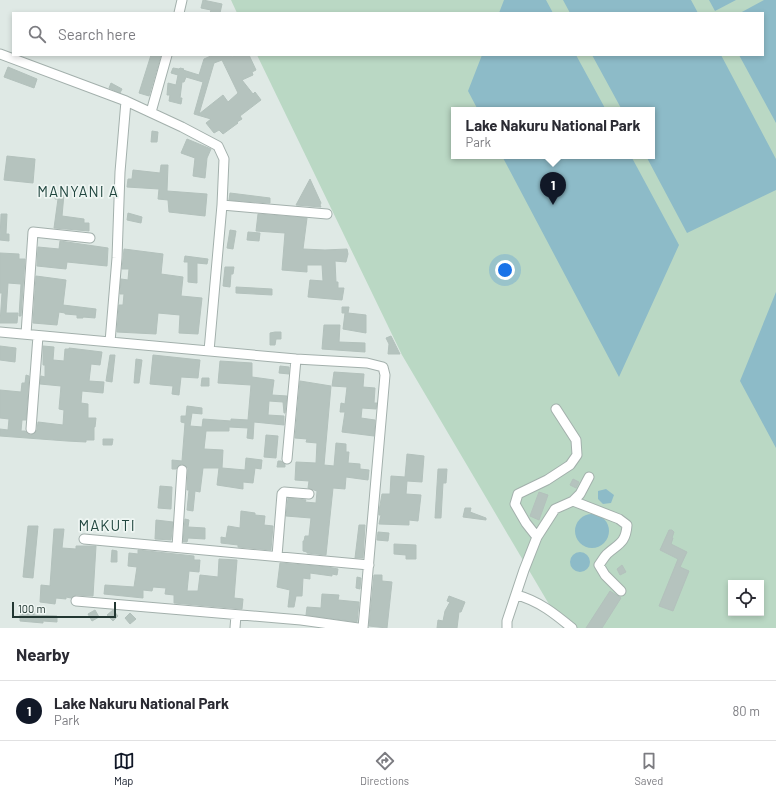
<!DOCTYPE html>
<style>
body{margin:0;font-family:Barlow,sans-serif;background:#f2f2f3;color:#2b2b33}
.controls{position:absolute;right:12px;bottom:12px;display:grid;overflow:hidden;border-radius:0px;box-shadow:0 2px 6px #0003}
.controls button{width:36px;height:36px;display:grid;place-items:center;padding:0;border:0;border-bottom:1px solid #e1e1e2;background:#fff;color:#2b2b33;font:20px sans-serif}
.scale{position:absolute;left:12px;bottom:10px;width:104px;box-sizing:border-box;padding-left:4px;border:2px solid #223732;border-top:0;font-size:11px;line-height:14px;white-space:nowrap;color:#223732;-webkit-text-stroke:3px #eff6f3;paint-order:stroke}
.you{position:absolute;left:505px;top:270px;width:14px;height:14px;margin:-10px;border:3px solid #fff;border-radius:50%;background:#1a73e8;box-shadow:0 0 0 6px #1a73e833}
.badge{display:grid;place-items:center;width:26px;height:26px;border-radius:50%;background:#111827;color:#fff;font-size:13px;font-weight:700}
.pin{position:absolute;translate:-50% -33px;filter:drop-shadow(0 1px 2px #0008)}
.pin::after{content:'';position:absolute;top:21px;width:14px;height:12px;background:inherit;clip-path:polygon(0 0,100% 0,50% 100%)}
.popup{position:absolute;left:451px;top:107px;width:204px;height:52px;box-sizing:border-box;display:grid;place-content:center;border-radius:0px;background:#fff;filter:drop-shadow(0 1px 3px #0005);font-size:13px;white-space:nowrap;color:#7c7c81}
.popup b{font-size:15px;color:#2b2b33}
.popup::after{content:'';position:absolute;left:50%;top:100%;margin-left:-8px;border:8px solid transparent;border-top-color:#fff}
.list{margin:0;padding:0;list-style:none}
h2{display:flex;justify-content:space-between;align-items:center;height:52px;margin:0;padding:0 16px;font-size:17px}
h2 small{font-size:13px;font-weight:400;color:#7c7c81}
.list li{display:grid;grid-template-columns:26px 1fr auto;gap:12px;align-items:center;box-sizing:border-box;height:60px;padding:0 16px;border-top:1px solid #e1e1e2}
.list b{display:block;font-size:15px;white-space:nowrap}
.list p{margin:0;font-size:13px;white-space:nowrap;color:#7c7c81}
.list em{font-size:13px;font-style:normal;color:#7c7c81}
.icon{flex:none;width:22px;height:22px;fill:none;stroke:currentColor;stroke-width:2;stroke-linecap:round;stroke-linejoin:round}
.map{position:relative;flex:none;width:776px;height:628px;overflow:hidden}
.search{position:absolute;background:#fff;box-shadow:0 2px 6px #0003;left:12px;right:12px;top:12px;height:44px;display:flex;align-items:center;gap:10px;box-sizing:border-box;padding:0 14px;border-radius:0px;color:#7c7c81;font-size:15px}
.sheet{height:112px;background:#fff}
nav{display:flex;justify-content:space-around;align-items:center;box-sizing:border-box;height:56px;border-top:1px solid #e1e1e2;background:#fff;font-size:11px;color:#7c7c81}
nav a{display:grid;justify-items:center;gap:2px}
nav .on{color:#111827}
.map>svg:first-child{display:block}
.green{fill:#bad8c4;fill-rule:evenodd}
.water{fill:#8dbbc8}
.building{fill:#b5c3be;stroke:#b3c1bc;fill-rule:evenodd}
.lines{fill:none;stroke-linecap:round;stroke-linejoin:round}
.minor-casing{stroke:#a3b0ac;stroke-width:11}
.minor{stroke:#fff;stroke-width:9}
.labels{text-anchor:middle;stroke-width:3.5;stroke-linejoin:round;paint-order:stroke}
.quarter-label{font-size:15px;letter-spacing:1px;fill:#21463f;stroke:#eff6f3}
</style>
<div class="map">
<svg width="776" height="628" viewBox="0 0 776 628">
<rect width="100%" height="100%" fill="#dfe9e5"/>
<path class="green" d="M231,0H776V628H563L402,355L257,55H763V13H237ZM454,110H652V156H454ZM731,583H761V613H731Z"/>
<path class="water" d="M504,0H546L553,13H499Z
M563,0H691L698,13H570Z
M709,0H736L715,11Z
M764,0H776V123L739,55H763V13H740Z
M482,55H576L606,110H478L468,91Z
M592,55H721L776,159V190L687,233L646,156H652V110H622Z
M502,156H631L679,245L619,377Z
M776,292V448L740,381Z
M606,489L614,495L611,503L603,504L598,499V491Z
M575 531a17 17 0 1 1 34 0a17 17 0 1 1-34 0Z
M570 562a10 10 0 1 1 20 0a10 10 0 1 1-20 0Z"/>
<path class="building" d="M203,0L222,4L220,13H210L211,10L201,8Z
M151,55H161L149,96L139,93Z
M213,55H231L232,57L236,55H249L256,70L252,72L253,75L242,80L253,94L255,92L261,100L240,116L242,119L237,122L238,123L223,134L219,130L214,133L206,123L211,119L194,114L203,82L186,77L184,82H182L180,98H182L181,104L169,101L170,95H167L168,83L176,85L178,75L171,73L173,68L179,69L180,68L184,69L183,70L199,75L204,59ZM222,60L238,93L228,102L223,95L199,114L214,63Z
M8,67L37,79L34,88L4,77Z
M111,83L122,89L120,93L109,88Z
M152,131L158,132L157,142H151Z
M187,139L211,149L207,158L205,178L193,176L195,158L181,153Z
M7,156L35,159L33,183L4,180Z
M161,165H168L167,191L207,194L205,216L169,212L168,200L158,199L159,189L127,187L128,179H132L133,170L160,173Z
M310,179L321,203L320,205L321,207L296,205Z
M56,193L64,194L62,216L84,219V223H89V231L54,228L58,199H55Z
M230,193L270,198V203L229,200Z
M128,213L142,217L141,223L127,220Z
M1,214H7L6,234H9V241L0,240Z
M258,214L307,218L303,249L325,250L347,249L348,254L346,262L335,261L336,282H338V288H344L342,300L308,297L310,280L323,281L322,265H307V272L282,270L285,233L256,231Z
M230,230L236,231L233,249L227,248Z
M248,232L260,233L259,241L247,240Z
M60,241L108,248L107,266L67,262L66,269L37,266L38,247L59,249Z
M124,249L163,254L161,274L183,277L181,296L202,298L198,334L179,333L180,315L158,313L156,334L117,332L119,305H123L124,294H120L121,279L128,280L129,269H122Z
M0,253L19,254V259H25L21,316H19L21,284L8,283L6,313H18L17,323H0L2,293H0Z
M185,256L208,259L207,264L197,263V283L188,282V262H184Z
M225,267H234L233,274H231L230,287L223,286Z
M36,276L66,280L63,305L96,309L95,318L83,317V318H77V315L65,314V313L59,312L57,325L33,323Z
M236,287L272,289V295L236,293Z
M342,307H349L348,313L366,315V333L343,329L345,313H342Z
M324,325H340L339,342L365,343V352L322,349Z
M275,332H281V339H276L275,345H270V333Z
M391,336L400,354H388L389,344L386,338Z
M0,346L16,348L15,362L0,360Z
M43,346L54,347L53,360L64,361L65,349H69V348L102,352L100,365L91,364L89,381L104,382L103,393L82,391L81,403L88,404V418H96L95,427H94V440H86V442L67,441L0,436V429L8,430L9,419L0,418V390L21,392L22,383H25L26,375L29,376L26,420H22L21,431H25L30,435L34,434L37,430L38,422L63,425L64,410L59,409L61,386L40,384L41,376L45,377V365H43Z
M110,355H115L112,382L106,381Z
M153,355L200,360L198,378L181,377L179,395L172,394L173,386L150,384Z
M136,359L142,360L139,383H134Z
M220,361L252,363V377L274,380L272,395L287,396L285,413H284L283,402L269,401L268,415L284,416V425L254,422L253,439L247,438L248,428L229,427V431H206L204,449L223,450L222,468L245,470L246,458L262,460L261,469L255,468L253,483L243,482V489L217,485L219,468H203L200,492L195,491L193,511L187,510L189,490H187L188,468L182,464L179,465L176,469H172V460L182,461L185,423L181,422V416H186L187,406L202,408V414L192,413L190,426L202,427L203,419L231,421V419L248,420L251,385L218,383Z
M280,366L289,367V374L279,373Z
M334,372L364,374L363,387L375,388L374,403H377L376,409L362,408L361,418L375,420L374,436L342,432L345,412H340L341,403L345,404L347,387L332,386Z
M202,378H209V386H201Z
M300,381L331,386L324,465L334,466L336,443L346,444V452H349L348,463L360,464V469L369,470L368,480L346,477L345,489L333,488L326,555L307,553V552L303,551V541H304L305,536H309L311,518L286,516L288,498L306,500L305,502L316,503L317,491L308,488L309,481L295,480L296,462L316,463L317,443L306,442L307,439L295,438Z
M266,435L278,436L276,458L264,457Z
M103,439H113L112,445H103Z
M407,454L424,456L422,482L407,481L406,494L421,495L418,521L409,520V525L379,524L381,515H379V511L382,494H390L391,476L405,477Z
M278,461H281L285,464V467H277Z
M438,469H447L446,483H443L441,518H435Z
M573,479L579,482L576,488L570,485Z
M160,486L172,487L171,509L158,508Z
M539,492L548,495L539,520L530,516Z
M465,508H471L470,512L486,518V520L463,517Z
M241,511L255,513V515L265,516L264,525L273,526L271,550L238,547V545L221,543V537L226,538L228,526L240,528Z
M185,519L189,520L188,527L205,528V539L188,538L187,542H183Z
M156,520L173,522L171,540L155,539Z
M359,525H365L363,558H355Z
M28,526H38L33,578L23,577Z
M54,529H64L62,548L76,549V546H96L93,596L76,595L71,598L66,597V599L56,598L55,604L40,602L41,585L50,586Z
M669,530H672L674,532L672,538H673L671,544L687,552L680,567L689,571L673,611L659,606L678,559L660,550Z
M378,532L389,533L388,541L377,540Z
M394,544L416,545V559H406V555L394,554Z
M112,550L117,551V562H111Z
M138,550L194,556V560H200L199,572L189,571L187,591H198L200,575L218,577L219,559L237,560L234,598L243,599L242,609L174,603V595L165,594L166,588L153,587L152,591L143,590V598L104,594L105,585L134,587L137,567L128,566L129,553L138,554Z
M280,563L328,567L338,569L337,575L332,574V576L310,573V579L303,578L302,596H296L294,607H288L290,590L277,587Z
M622,565L626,572L620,575L617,569Z
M374,575H382V581L392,582L387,628L369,626Z
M357,577L361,578L360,589L356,588Z
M610,591L621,598L602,628H586Z
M322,594L339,595L338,600L359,602L357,622L306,615L307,607L321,608Z
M449,596L465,602L461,612H459L457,628H437L438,620L443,621L445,611L450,602L447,601Z
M20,610L34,611V615L57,616V622L43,621V623L20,621Z
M95,610L99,617L92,621L88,614Z
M113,610L118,616L113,621L107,615Z
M130,613L136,619L130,624L125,618Z"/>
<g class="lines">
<g class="minor-casing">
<path id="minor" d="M179,13L182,0
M0,54L126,101L182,127L218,146L224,159L222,205L209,351
M151,112L167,55
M222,205L327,214
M0,332L296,359L367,363L383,367L385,375L363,628
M26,334L33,232L90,238
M110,342L117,258L120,172L126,101
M31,429L38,336
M287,459L296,359
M573,501L619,519L627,525C626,543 618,544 607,554C604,557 602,561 599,565L605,575L621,591
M537,537L526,523L515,504L518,494L547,480L570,465L577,455L576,440L556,409
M84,539L369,565
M177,547L182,470
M277,556L282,494L284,492L309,494
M517,595C539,601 555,614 572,628
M76,601L301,620L358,628
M235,628L236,615
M507,628V621L524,570L537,537L555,509L573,501L580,494L589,477"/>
</g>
<use href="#minor" class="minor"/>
</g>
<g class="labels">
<g class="quarter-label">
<text x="78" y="197">MANYANI A</text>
<text x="107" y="531">MAKUTI</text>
</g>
</g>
</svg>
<div class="controls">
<button><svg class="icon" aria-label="locate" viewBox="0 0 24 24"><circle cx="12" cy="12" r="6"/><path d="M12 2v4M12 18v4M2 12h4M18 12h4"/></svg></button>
</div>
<div class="scale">100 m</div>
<div class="you"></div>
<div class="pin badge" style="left:553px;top:205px">1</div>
<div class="popup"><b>Lake Nakuru National Park</b>Park</div>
<div class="search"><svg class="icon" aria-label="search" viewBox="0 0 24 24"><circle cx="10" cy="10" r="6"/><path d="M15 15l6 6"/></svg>Search here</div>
</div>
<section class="sheet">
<h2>Nearby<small></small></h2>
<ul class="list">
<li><span class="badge">1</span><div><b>Lake Nakuru National Park</b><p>Park</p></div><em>80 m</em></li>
</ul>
</section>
<nav>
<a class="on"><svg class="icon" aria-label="map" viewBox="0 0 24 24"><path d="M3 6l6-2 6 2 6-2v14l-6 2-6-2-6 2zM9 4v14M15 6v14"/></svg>Map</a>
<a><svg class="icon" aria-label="directions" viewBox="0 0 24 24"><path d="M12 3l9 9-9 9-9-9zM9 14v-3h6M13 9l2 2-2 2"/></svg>Directions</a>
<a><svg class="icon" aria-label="saved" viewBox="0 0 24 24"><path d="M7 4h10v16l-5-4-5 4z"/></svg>Saved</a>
</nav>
